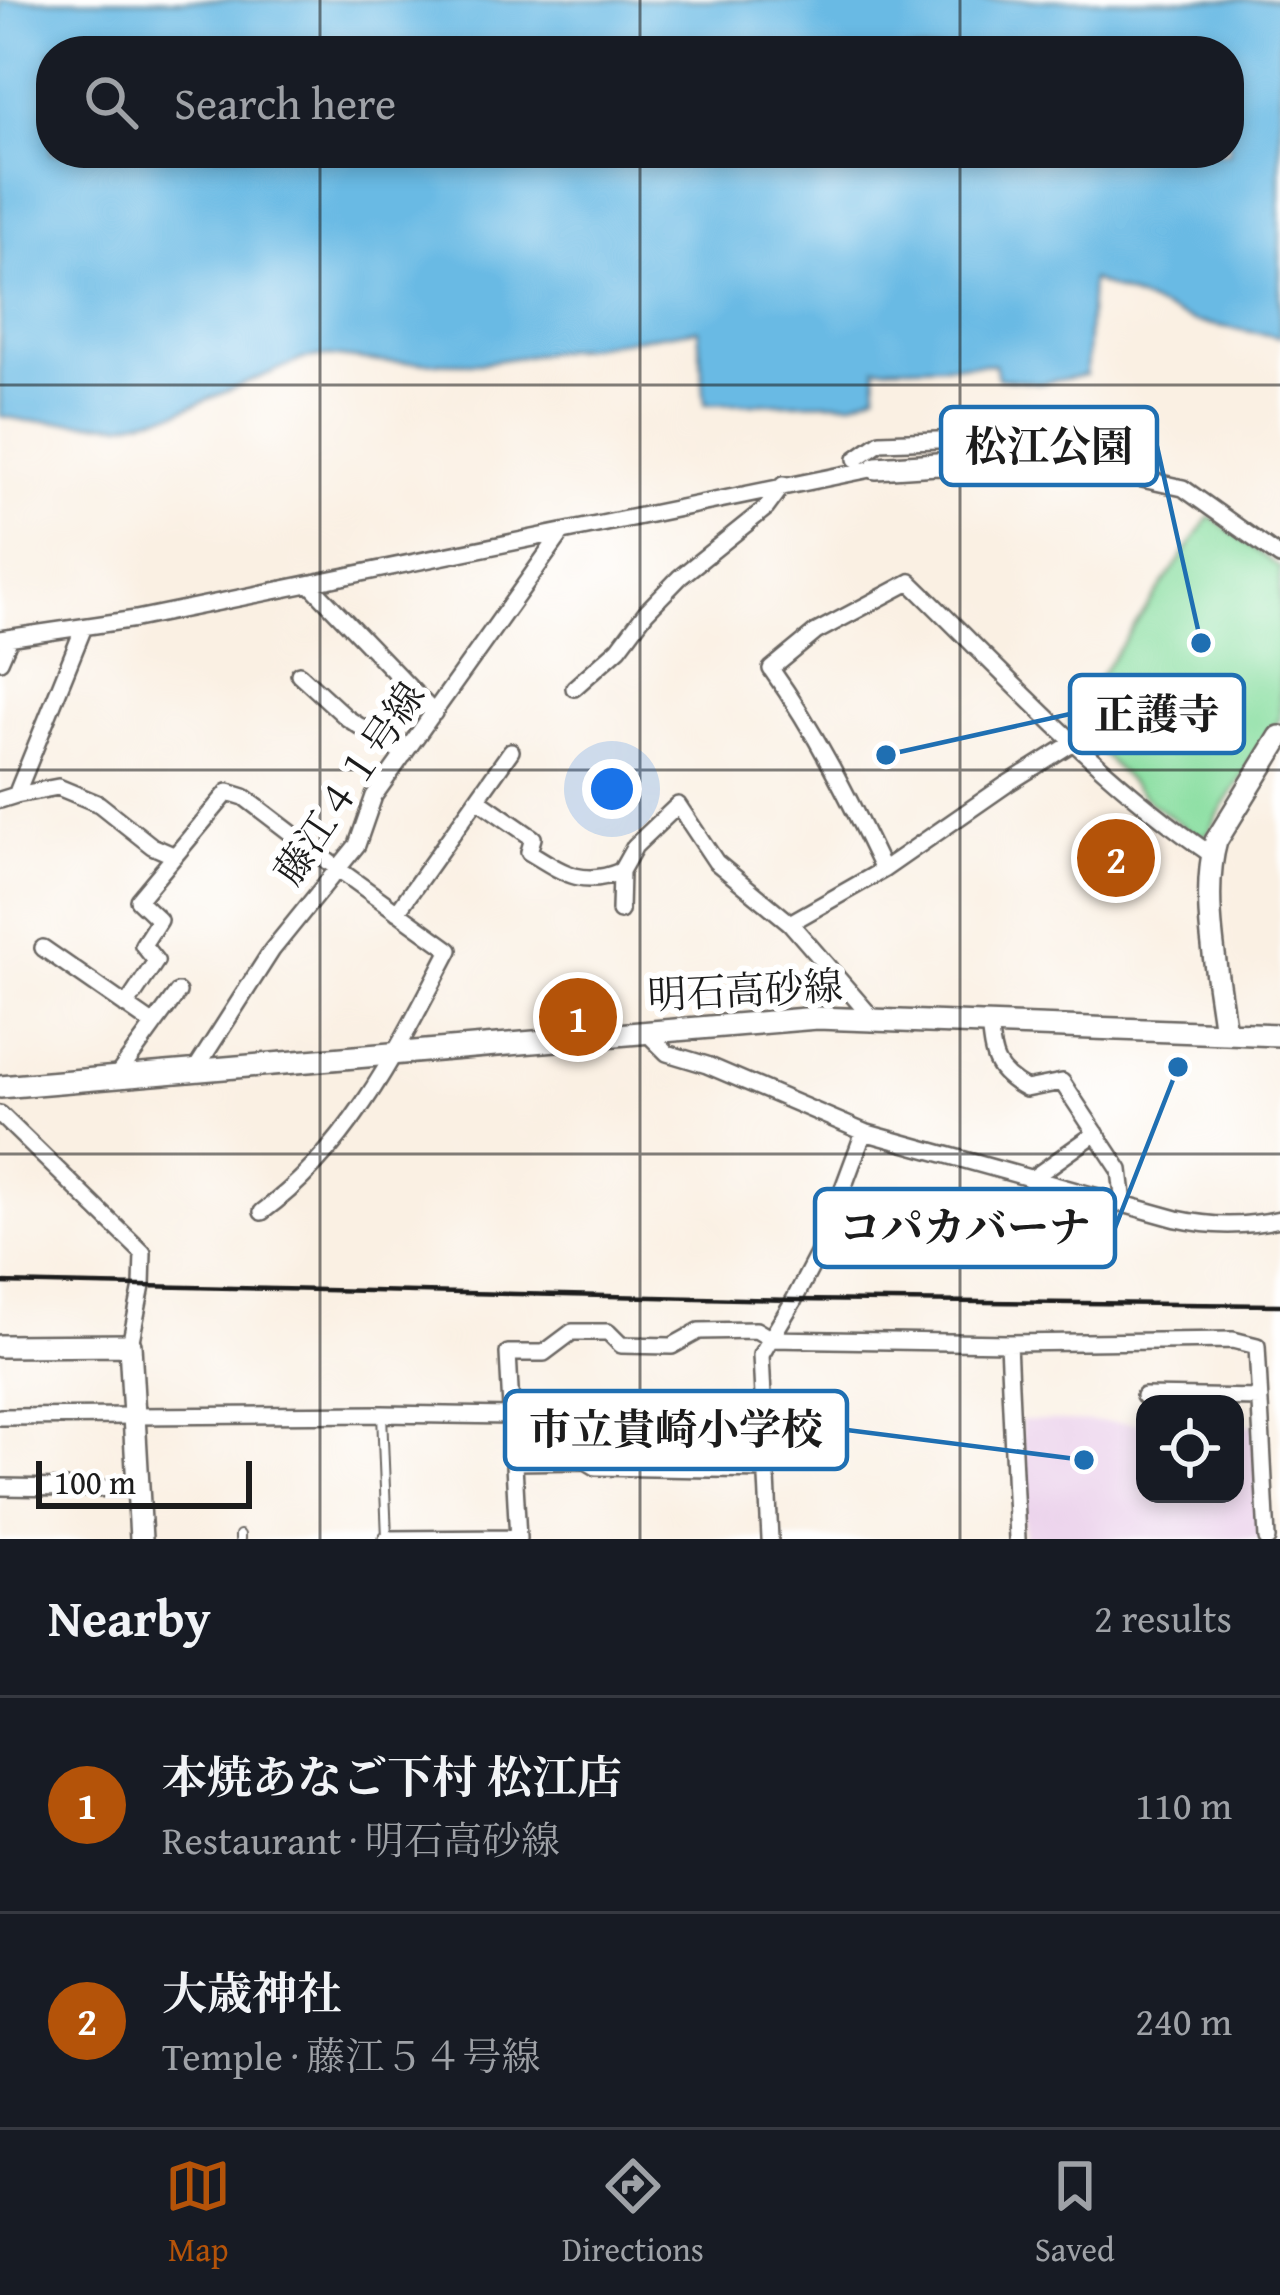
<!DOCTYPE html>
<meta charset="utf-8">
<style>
body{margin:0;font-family:"Gentium Book Plus","Noto Serif JP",serif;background:#20242c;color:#f1f3f6}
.controls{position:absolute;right:36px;bottom:36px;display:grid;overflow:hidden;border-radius:24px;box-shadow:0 6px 18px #0003}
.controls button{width:108px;height:108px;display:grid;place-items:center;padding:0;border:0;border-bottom:3px solid #363941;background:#171b24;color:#f1f3f6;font:60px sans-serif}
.scale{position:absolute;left:36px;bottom:30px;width:216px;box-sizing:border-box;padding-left:12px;border:6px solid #1c1c1c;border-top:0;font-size:33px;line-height:42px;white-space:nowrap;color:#1c1c1c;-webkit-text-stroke:9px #fff;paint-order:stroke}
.you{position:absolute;left:612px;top:789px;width:42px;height:42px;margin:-30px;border:9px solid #fff;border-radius:50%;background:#1a73e8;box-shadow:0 0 0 18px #1a73e833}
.badge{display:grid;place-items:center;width:78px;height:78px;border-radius:50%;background:#b45309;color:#fff;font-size:39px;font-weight:700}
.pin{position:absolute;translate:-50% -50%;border:6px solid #fff;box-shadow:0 3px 12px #0006}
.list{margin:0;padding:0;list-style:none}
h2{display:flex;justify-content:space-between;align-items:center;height:156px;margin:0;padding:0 48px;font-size:51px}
h2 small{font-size:39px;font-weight:400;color:#9ea1a6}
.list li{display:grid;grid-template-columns:78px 1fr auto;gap:36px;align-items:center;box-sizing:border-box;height:216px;padding:0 48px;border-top:3px solid #363941}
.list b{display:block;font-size:45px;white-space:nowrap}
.list p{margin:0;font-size:39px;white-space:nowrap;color:#9ea1a6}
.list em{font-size:39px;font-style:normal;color:#9ea1a6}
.icon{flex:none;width:66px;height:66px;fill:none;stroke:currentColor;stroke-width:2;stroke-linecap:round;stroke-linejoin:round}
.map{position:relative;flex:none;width:1280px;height:1539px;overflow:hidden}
.search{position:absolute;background:#171b24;box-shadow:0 6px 18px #0003;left:36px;right:36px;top:36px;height:132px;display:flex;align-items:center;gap:30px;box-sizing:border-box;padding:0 42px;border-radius:48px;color:#9ea1a6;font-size:45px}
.sheet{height:588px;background:#171b24}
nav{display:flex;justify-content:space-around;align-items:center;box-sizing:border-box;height:168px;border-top:3px solid #363941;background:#171b24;font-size:33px;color:#9ea1a6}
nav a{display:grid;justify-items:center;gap:6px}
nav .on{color:#b45309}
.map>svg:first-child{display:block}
.built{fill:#ebd1eb}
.green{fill:#89dea0;stroke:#527d5e;stroke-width:3}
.water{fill:#69bae4;stroke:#426b80;stroke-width:3;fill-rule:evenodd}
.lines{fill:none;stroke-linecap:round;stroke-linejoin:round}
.lane-casing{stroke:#6a6662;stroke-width:12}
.street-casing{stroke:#6a6662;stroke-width:20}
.secondary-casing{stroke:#6a6662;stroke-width:26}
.lane{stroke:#fff;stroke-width:8}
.street{stroke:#fff;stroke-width:15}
.secondary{stroke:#fff;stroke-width:21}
.rail{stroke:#1c1c1c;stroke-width:4.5}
.grid{fill:none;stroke:#1c1c1c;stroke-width:3;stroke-opacity:0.55}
.labels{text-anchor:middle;stroke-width:12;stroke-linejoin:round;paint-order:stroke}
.street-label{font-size:39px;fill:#1c1c1c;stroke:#fff}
.leader{fill:none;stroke:#1f6fb2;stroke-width:4.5}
.callout-dot{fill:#1f6fb2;stroke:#fff;stroke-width:4.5}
.callout{fill:#fff;stroke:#1f6fb2;stroke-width:4.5}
.callout-label{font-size:42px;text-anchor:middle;font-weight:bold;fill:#1c1c1c}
</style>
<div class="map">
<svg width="1280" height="1539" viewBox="0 0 1280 1539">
<rect width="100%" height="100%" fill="#fff"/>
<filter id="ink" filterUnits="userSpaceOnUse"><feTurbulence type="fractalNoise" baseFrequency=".00833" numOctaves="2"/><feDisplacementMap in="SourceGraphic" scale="24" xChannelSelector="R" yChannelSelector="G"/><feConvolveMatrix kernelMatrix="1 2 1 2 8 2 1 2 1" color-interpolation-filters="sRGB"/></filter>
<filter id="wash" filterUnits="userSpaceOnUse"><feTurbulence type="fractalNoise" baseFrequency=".004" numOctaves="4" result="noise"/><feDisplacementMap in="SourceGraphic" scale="48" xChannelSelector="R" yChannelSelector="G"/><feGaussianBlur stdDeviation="2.7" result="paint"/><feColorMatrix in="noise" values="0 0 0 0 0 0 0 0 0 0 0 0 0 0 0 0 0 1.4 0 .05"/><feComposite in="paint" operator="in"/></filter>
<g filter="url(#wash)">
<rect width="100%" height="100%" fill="#faf0e3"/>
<path class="built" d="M1021,1420L1145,1423V1494H1235V1425H1256L1260,1539H1024Z"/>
<path class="green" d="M1210,516L1280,568V718L1219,813L1210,832L1199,837L1151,803L1069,721Z"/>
<path class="water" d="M0,0H1280V337L1196,322L1091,280L1086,375L1042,383L998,378L995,364L876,367L877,392L853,402L705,404L698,329L482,363L381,362L329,356L303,359L178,412L122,424L29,421L0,416ZM51,51H1229V153H51Z"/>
</g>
<g filter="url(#ink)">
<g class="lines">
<g class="lane-casing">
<path id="lane" d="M382,1414L387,1538
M240,1535V1539"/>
</g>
<g class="street-casing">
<path id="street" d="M856,459L880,442L994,438L1122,446
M1115,473L1183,488L1280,557
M310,584L434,713
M0,639L136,619L876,468
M0,661L10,638
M299,674L347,718L404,755
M574,688L619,648L646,612L680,577L766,508L783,485
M16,795L58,787L99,804L152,846L175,856
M477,799L533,838L529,852C562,872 582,888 621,871
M0,800L16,795L84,627
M883,870C850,800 816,732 771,669L816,632L910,582C1007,676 1100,779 1212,855
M620,911L621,871L635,846L678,805L716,862L790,923L874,1020
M397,912L511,751
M790,923L883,870L1007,784L1074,742
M43,948L154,1025
M126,1006L156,961L143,945L159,920L138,900L228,792L244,797L338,869L450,950C400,1045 351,1147 262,1212
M989,1024C993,1059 994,1071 1026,1089L1062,1082L1120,1170L1124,1204
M645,1031L667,1053L707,1065L864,1132L1177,1219C1213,1227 1244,1227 1280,1219
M195,1070L272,950L357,845L374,796L561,534
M116,1077L178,992
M0,1114L143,1253L142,1286L130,1345
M1030,1180L1096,1133
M1008,1343L1233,1340L1257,1346L1267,1539
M1144,1396L1260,1398
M0,1417L382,1414L511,1416
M514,1462L586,1461L596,1467L768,1470
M0,1487L138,1489
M387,1539L517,1538
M518,1539L508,1353H544L572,1332H608L621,1345L672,1346L699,1331L756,1330L771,1339L1008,1343L1017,1539
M770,1539L761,1355L794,1300L820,1250L864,1132"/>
</g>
<g class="secondary-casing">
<path id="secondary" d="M876,468L937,464L1115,473
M1225,1033C1218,976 1200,897 1216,841L1280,737
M0,1087L817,1018L1280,1035
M0,1346L130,1345L141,1539"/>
</g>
<use href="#lane" class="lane"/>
<use href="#street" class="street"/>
<use href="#secondary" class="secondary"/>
<path class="rail" d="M0,1283L794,1300L1280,1305"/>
</g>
</g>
<path class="grid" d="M320,0V51M640,0V51M960,0V51M320,153V1539M640,153V1539M960,153V1539M0,385H1280M0,770H1280M0,1154H1280"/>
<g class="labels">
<g class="street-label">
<text transform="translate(349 783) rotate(-56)" y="14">藤江４１号線</text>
<text transform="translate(745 990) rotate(-3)" y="14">明石高砂線</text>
</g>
</g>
<path class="leader" d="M1201 643L1157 446M886 755L1070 714M1178 1067L1115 1228M1084 1460L847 1430"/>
<g class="callout-dot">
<circle cx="1201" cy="643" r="12"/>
<circle cx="886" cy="755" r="12"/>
<circle cx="1178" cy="1067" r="12"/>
<circle cx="1084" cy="1460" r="12"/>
</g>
<g class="callout">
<rect x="941" y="407" width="216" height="78" rx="12"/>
<rect x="1070" y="675" width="174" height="78" rx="12"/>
<rect x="815" y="1189" width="300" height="78" rx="12"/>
<rect x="505" y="1391" width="342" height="78" rx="12"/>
</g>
<g class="callout-label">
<text x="1049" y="461">松江公園</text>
<text x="1157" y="729">正護寺</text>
<text x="965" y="1242">コパカバーナ</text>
<text x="676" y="1444">市立貴崎小学校</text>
</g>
</svg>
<div class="controls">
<button><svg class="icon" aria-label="locate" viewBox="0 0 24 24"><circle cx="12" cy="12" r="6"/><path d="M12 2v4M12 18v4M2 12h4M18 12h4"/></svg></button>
</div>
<div class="scale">100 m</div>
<div class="you"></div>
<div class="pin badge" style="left:578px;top:1017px">1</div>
<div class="pin badge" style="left:1116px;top:858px">2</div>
<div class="search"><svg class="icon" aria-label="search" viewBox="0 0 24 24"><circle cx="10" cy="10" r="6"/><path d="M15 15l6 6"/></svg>Search here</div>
</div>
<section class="sheet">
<h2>Nearby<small>2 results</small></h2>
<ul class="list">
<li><span class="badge">1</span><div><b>本焼あなご下村 松江店</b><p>Restaurant · 明石高砂線</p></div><em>110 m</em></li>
<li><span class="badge">2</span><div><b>大歳神社</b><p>Temple · 藤江５４号線</p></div><em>240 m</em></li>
</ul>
</section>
<nav>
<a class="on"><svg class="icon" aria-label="map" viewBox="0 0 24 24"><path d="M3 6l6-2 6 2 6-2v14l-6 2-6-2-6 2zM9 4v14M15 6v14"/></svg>Map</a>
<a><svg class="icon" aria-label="directions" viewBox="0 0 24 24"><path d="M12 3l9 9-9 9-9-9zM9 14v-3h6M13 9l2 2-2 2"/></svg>Directions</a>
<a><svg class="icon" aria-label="saved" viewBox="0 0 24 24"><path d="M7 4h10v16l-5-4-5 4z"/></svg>Saved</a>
</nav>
